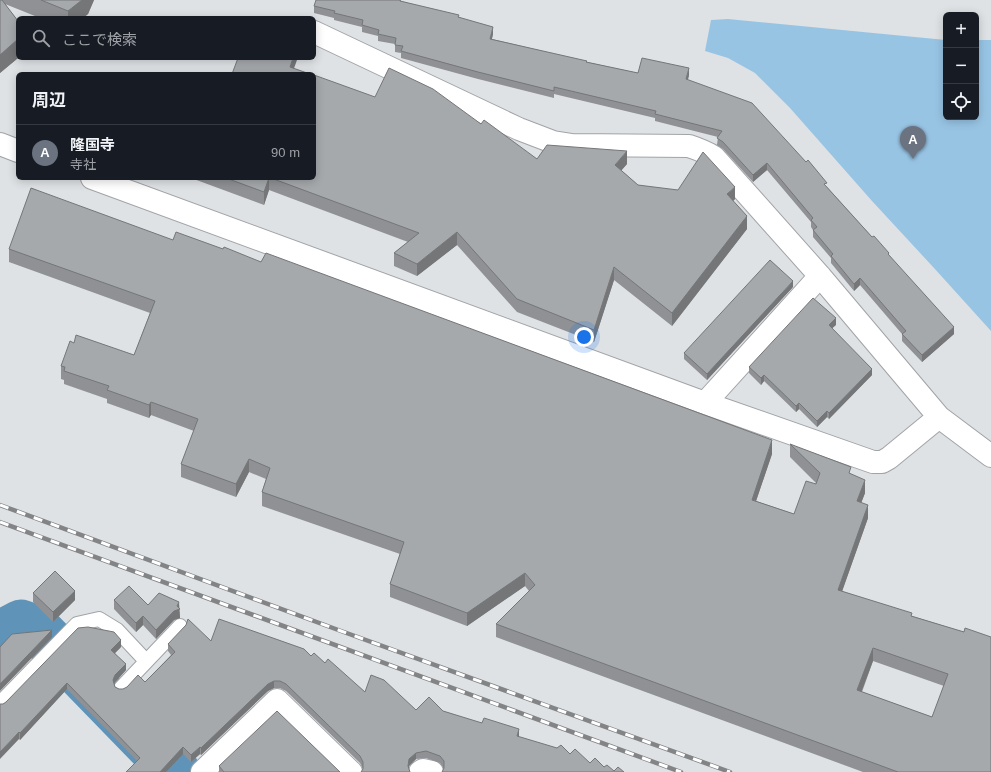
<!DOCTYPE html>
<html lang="ja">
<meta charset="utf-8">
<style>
body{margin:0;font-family:Helvetica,"Noto Sans JP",sans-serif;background:#20242c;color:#f1f3f6}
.controls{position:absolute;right:12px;top:12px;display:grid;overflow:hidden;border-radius:6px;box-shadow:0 2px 10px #0003}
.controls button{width:36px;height:36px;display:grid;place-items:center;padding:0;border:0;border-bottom:1px solid #363941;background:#171b24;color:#f1f3f6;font:20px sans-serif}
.you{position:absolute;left:584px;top:337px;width:14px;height:14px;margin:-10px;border:3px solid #fff;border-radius:50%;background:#1a73e8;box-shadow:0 0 0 6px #1a73e833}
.badge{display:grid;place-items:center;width:26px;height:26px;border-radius:50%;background:#1a73e8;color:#fff;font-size:13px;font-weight:700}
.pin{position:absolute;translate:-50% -33px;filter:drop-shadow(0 1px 2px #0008)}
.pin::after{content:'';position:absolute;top:21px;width:14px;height:12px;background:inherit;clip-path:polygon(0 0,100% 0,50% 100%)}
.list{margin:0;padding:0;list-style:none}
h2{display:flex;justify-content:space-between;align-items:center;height:52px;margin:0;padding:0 16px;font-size:17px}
h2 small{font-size:13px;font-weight:400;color:#9ea1a6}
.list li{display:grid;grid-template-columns:26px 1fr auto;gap:12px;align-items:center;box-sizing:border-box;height:56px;padding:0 16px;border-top:1px solid #363941}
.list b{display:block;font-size:15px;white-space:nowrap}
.list p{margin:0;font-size:13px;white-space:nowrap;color:#9ea1a6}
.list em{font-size:13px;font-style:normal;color:#9ea1a6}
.icon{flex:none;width:22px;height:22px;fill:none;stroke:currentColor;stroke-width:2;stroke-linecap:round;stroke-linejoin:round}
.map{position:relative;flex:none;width:991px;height:772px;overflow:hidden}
.search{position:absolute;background:#171b24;box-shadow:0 2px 10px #0003;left:16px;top:16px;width:300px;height:44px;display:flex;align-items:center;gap:10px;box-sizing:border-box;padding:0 14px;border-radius:6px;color:#9ea1a6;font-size:15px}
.panel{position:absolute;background:#171b24;box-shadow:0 2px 10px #0003;left:16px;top:72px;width:300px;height:108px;border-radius:6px}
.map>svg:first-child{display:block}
.green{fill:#98c4e4}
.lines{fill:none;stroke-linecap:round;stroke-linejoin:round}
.river{stroke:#5f93b8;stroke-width:49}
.lane-casing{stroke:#a1a4a7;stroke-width:16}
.street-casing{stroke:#a1a4a7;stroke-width:24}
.lane{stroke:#fff;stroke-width:14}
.street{stroke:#fff;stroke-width:22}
.rail-casing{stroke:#828486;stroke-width:4.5}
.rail{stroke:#fff;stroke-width:3;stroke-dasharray:9;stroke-linecap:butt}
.wall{fill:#8f9194;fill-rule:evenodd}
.shaded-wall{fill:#747678}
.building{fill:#a6a9ac;stroke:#747678;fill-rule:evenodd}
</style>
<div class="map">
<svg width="991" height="772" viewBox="0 0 991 772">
<rect width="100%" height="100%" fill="#dfe2e5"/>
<path class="green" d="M728,19L946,40V117H976V40H991V331L934,268L872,201L790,108L755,73L728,58L705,51L711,20Z"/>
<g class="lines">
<path class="river" d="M0,637L6,632L21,624L38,630L176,772"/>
<g class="lane-casing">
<path id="lane" d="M121,688L180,626
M0,703L77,624L99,619L117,630L146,661"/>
</g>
<g class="street-casing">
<path id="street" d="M314,32L519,129L553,142L572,145L689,146C698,149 706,152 714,157L820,276L939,417L991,456
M0,144L18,151
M92,178L705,403L873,462H882L889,458L939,417
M705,403L820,276
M202,772L277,700L351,772
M420,772L423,770L432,772"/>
</g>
<use href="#lane" class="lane"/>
<use href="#street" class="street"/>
<g class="rail-casing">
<path id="rail" d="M0,505L341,631L730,772
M0,522L681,772"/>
</g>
<use href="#rail" class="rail"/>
</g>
<path class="wall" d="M0,0H94L88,14L83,18H40L5,4L18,21V58L0,73Z
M401,0V1L459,17L493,34L492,39L587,62L638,73L689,75L688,80L827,187L872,237L889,255L954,334L922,362L902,341V334L860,285L854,291L831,263V258L813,237V230L811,227V222L767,170L753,182L723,149L717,145L718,137L655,121V118L554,94V98L478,79L401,58V53L395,52V44L378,41V36L362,32V27L334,20V18L314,13V6Z
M375,97L481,124L537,159L627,164L621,170L638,185L735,199L733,201L747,229L672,326L614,280L594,342L517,312L457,245L417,276L394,266V253L408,242L269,190L264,205L191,178H314Z
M173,240L261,262L772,454L756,501L794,514L816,483L790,457V444L851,474L865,493L861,503L868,518L842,591L912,616L964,632L991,772H863L496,637V624L529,591L525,586L467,626L390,597V584L400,554L262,506V492L266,479L249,472L236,497L181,477V464L194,431L151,415L149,418L107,403V399L64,384V380L61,379V366L74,343L134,355L150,313L9,262V249ZM873,661L944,686L932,717L862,692Z
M793,287L707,380L684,359V353Z
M836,325L832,328L872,375L829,419L827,417L817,427L799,409L796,412L764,381L761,385L749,373V367Z
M33,593L75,600L53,622L33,602Z
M114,600L148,605L179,608L180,618L174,620L156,639L143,625L136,632L114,609Z
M211,641L311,656L325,663L365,692L416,710L443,711L519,736V737L570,754L590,763L604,767L614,771L624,772L444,769L440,763L426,758L416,759L409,766L408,769H363L360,763L286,691L280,688H274L268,691L201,755L200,754L191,762L183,754L137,761L67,689L20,740L19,739L3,704L121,647L115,653L126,670L114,684L115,687L119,689H123L145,682L171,655L168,651V644Z
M219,766L340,772H219Z"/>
<path class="shaded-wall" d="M82,0H94L88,14L83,18H68V11Z
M493,27V34L490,46V39Z
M18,39V58L0,73V55Z
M293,58H297V60L292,74L290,67Z
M689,68V75L686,86V79Z
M627,151V164L615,178V165Z
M767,163V170L753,182V175Z
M269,178V190L264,205V192Z
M735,187V199L727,207V194Z
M747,216V229L672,326V313Z
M457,232V245L417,276V264Z
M614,267V280L594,342V330Z
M860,278V285L854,291V284Z
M793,281V287L707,380V374Z
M836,318V325L829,331V325Z
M954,327V334L922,362V355Z
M872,369V375L829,419V413Z
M764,375V381L761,385V378Z
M151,402V415L149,418V405Z
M799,403V409L796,412V406Z
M827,411V417L817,427V421Z
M772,440V454L752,513V500Z
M249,459V472L236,497V484Z
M865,480V493L857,514V501Z
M868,505V518L838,603V590Z
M525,573V586L467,626V613Z
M75,591V600L53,622V612Z
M179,602L180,618L174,620L156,639V630L177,606Z
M143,616V625L136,632V623Z
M52,630V637L0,691V684Z
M121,640V647L111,657V650Z
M873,648V661L857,703V690Z
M126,664V670L115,682L113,686V680L115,675Z
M274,681V688L268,691L201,755V748L268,684Z
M67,683V689L20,740V733Z
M519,729V736L517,743V736Z
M19,732V739L0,759V752Z
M183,747V754L166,772H160Z
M200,747V754L191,762V755Z
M416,753V759L409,766L408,772V766L409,759Z"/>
<path class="building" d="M0,0H2L18,21V39L0,55Z
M41,0H82L68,11Z
M316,0H400V1L459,15L458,17L493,27L490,39L587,61L586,62L638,73L642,58L689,68L686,79L752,103L806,162L808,160L827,183L824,184L872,237L874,236L889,253L888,254L954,327L922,355L902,334L906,331L860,278L854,284L831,256L833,254L813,230L817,227L811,220L813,218L767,163L753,175L723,142L717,138L722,131L655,114L656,111L554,87V91L478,72L401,51L403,46L395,45L396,38L378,34L379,30L362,25L363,20L334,13L335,11L314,6Z
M238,58H293L290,67L310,74H232Z
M389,68L433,89L481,124L484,120L537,159L547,145L627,151L615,165L638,185L678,190L703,152L735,187L727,194L747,216L672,313L614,267L594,330L517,299L457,232L417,264L394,253L419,233L271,178H314V75L375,97Z
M226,178H269L264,192Z
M31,188L173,240L176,232L223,249L224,247L261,262L266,253L772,440L752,500L794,514L806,481L816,484L820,473L790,444L851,467L849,473L865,480L857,501L868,505L838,590L912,613L911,616L964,632L965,628L991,637V772H898L496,624L535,585L525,573L467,613L390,584L404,542L262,492L270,468L249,459L236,484L181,464L198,419L151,402L149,405L107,390L109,386L64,371L65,367L61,366L70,341L74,343L76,335L134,355L155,301L9,249ZM873,648L948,674L932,717L857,690Z
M770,260L793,281L707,374L684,353Z
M813,298L836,318L829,325L872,369L829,413L827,411L817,421L799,403L796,406L764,375L761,378L749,367Z
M55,571L75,591L53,612L33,593Z
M129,586L148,605L159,593L179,602L177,606L180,609L174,611L156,630L143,616L136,623L114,600Z
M188,619L211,641L219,619L304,649L311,656L314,653L325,663L328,659L365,692L371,675L384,680L416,710L429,697L443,711L482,723L484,718L519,729L517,736L557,748L561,745L570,754L575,749L590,763L595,758L604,767L607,765L614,771L618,767L624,772H442L444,768V761L440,756L426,751L416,753L409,759L408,766L410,772H361L363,769V762L360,756L286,684L280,681H274L268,684L201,748L200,747L191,755L183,747L160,772H126L140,758L67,683L20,733L19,732L0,752V704H3L6,702L78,628L88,627L114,632L121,640L111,650L126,664L115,675L113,680L115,687L119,689H123L127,687L138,675L145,682L175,652L168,644L186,625Z
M52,630L0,684V647L12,634Z
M277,711L340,772H224L219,766Z"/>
</svg>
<div class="controls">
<button>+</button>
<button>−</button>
<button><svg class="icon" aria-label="locate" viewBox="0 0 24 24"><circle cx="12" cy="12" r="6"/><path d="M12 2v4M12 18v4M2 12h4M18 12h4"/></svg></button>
</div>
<div class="you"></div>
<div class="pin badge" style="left:913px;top:159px;background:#6b7280">A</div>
<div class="search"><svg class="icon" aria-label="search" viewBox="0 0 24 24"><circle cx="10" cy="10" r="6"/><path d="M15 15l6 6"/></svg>ここで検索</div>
<section class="panel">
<h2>周辺<small></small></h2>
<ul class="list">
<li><span class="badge" style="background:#6b7280">A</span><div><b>隆国寺</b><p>寺社</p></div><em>90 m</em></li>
</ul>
</section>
</div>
